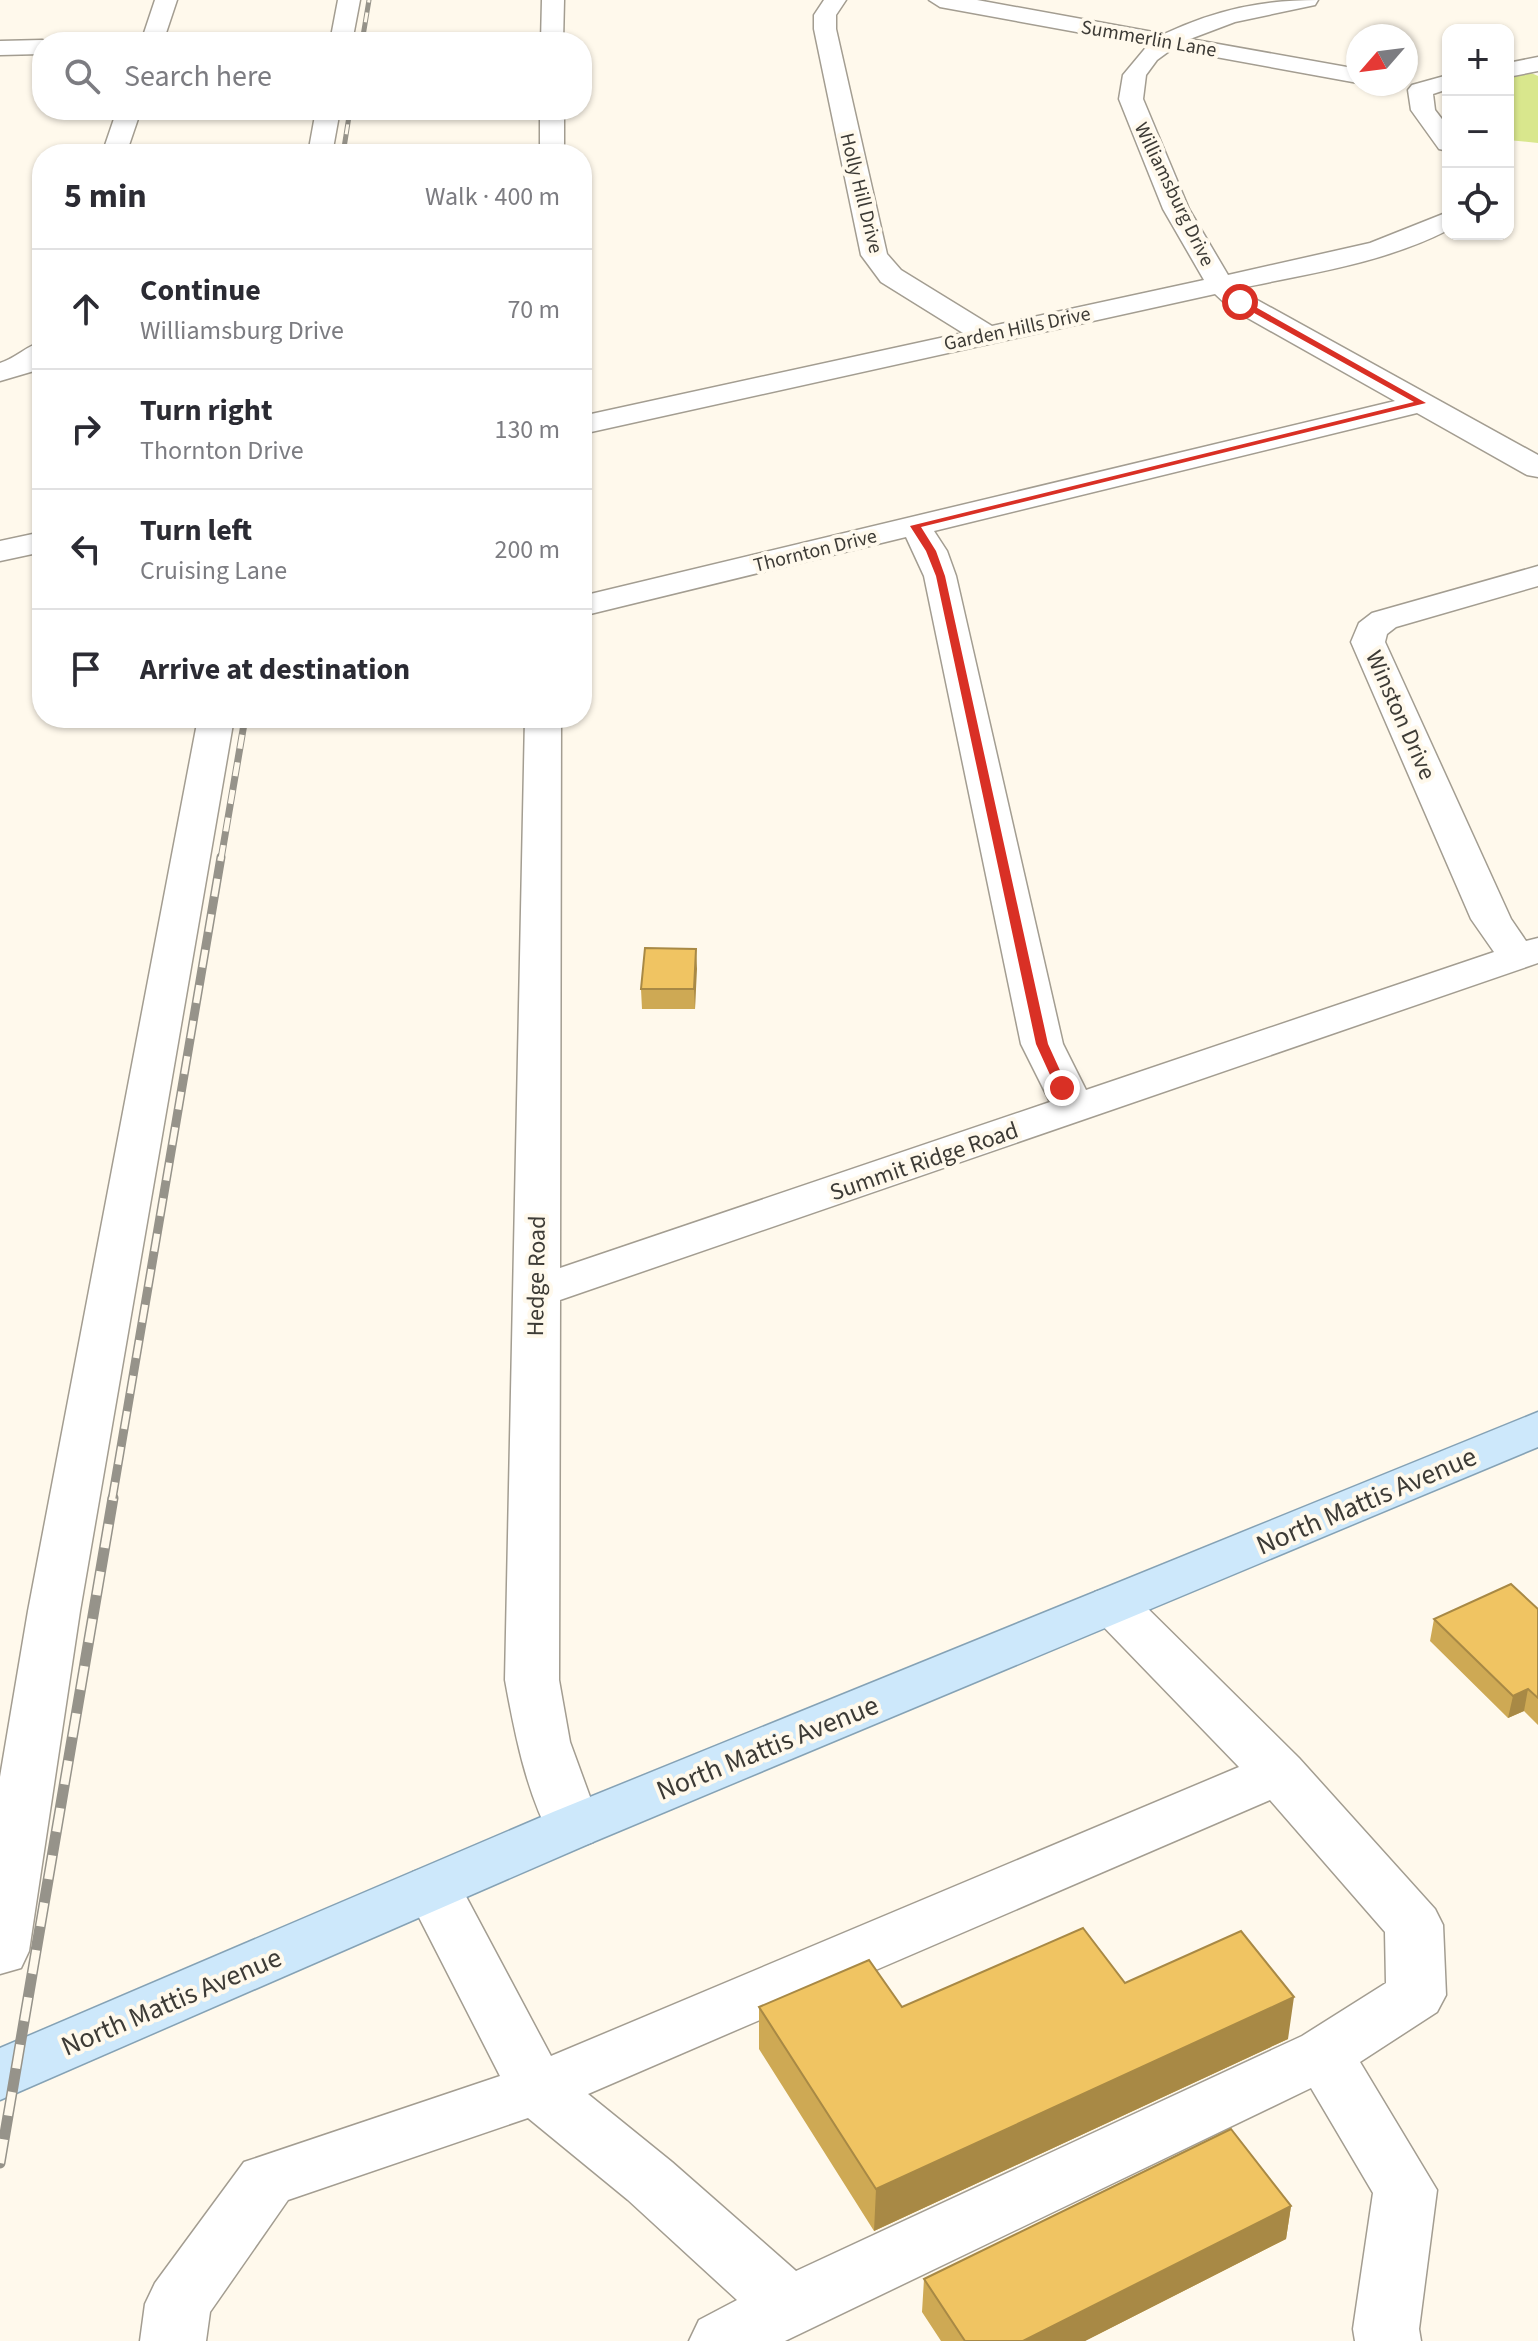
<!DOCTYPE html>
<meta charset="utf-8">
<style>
body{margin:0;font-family:"Source Sans 3",sans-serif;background:#f2f2f3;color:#2b2b33}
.controls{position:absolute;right:24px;top:24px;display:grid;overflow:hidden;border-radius:16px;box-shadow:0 2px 6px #0004}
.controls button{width:72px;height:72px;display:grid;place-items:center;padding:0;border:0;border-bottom:2px solid #e1e1e2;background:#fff;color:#2b2b33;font:40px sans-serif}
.compass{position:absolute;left:1346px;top:24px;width:72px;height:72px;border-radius:50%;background:#fff;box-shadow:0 2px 6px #0004;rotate:242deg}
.stop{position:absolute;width:24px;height:24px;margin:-18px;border:6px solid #d93025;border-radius:50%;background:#fff}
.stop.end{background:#d93025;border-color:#fff;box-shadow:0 2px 8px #0008}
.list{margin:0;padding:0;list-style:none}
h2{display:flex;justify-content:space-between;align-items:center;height:104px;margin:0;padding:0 32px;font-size:34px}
h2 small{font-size:26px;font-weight:400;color:#7c7c81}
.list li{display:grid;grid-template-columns:52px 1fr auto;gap:24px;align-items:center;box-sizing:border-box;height:120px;padding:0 32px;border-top:2px solid #e1e1e2}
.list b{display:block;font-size:30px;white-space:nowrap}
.list p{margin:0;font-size:26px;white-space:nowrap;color:#7c7c81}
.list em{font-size:26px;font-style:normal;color:#7c7c81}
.icon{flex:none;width:44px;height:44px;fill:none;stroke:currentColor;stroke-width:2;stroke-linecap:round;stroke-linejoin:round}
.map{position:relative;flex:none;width:1538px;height:2341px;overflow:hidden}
.search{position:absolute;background:#fff;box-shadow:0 2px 6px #0004;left:32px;top:32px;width:560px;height:88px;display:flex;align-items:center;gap:20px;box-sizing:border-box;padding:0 28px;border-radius:32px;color:#7c7c81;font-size:30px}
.panel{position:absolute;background:#fff;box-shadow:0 2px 6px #0004;left:32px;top:144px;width:560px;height:584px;border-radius:32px}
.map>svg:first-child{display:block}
.green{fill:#d9e78d}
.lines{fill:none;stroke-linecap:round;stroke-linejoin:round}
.minor-casing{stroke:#a39d91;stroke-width:3}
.major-casing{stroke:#85a2b5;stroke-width:3}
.minor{fill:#fff;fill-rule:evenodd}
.major{fill:#cde8fb;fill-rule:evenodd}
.rail-far3-casing{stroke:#96938a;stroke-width:5}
.rail-far2-casing{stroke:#96938a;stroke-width:7}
.rail-far1-casing{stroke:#96938a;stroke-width:9}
.rail-casing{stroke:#96938a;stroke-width:11}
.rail-far3{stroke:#fff9ec;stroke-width:3;stroke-dasharray:10;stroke-linecap:butt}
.rail-far2{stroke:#fff9ec;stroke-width:5;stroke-dasharray:14;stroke-linecap:butt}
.rail-far1{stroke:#fff9ec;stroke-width:6;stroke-dasharray:18;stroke-linecap:butt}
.rail{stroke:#fff9ec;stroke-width:8;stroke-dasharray:24;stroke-linecap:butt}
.wall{fill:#cea954}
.shaded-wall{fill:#a88945}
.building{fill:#f0c462;stroke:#a88945;stroke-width:2}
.route{fill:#d93025}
.labels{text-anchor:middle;stroke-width:8;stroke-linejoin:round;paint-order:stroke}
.far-street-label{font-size:20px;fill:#3d3b36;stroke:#fff9ec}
.street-label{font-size:24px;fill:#3d3b36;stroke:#fff9ec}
.near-street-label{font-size:28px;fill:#3d3b36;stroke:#fff9ec}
</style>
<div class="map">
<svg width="1538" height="2341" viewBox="0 0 1538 2341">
<rect width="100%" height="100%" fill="#fff9ec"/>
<path class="green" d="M1529,72L1538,76V143L1508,140V76Z"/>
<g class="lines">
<g class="minor-casing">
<path id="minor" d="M155,0H177L163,42H141Z
M338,0H360L352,42H330Z
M542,0H564L563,42H541Z
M824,0H846L836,15V29L887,254L901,270L992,326L1204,280L1163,209L1119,99L1123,75L1148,45L940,7L929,0H977L1164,34C1216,10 1261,0 1318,0L1315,5L1235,22L1190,39L1358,69V83L1172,49L1157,60L1146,75L1143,99L1189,209L1228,275L1370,243L1448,212V230C1384,263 1311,273 1241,288L1250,296L1538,455V477L1527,475L1417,413L934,531L947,551L956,576L1063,1044L1086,1090L1494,952L1471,919L1351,642L1359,623L1372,613L1538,566V586L1396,627L1387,634L1385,642L1511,919L1526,941L1538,938V963L560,1300L559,1680L570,1742L601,1827L593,1842L573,1849L553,1842C526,1792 515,1735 505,1680L525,718H561L560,1268L1050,1102L1021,1044L924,576L906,537L582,616V596L1395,401L1230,308L1215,294L582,434V416L963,333L881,282L861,255L814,29V15Z
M42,40L50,42H42V54L0,55V41Z
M1538,57V71L1508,77V63Z
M1448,75V89L1433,94L1435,110L1448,127V151L1439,149L1411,110L1408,90L1412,85Z
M117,110H141L126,154H102Z
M316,110H340L332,154H308Z
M540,110H564V154H540Z
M42,342V365L34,371L0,381V363C16,358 26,346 42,342Z
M42,532V552L0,561V541Z
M198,718H234L80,1611L29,1951L21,1968L0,1974V1777L28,1611Z
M1113,1586L1131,1592L1299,1758L1435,1909L1443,1925L1446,1995L1437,2012L1360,2062L1437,2190L1419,2329L1421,2341H1355L1353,2329L1373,2193L1311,2088L785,2341H689L699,2320L737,2300L628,2200L528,2118L288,2200L210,2312L206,2341H140L145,2304L155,2283L244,2162L500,2076L404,1888L413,1872L433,1865L453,1872L551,2056L1239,1767L1095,1618L1087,1605L1095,1592ZM1270,1800L1385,1932L1386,1983L1302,2036L796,2271L672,2162L588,2094Z"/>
</g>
<g class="major-casing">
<path id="major" d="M1538,1412V1447L593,1842L0,2100V2048L553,1812Z"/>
</g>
<use href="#minor" class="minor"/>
<use href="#major" class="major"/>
<g class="rail-far3-casing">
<path id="rail-far3" d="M362,42L369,0
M343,154L350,110"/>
</g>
<g class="rail-far2-casing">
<path id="rail-far2" d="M221,859L245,718"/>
</g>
<g class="rail-far1-casing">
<path id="rail-far1" d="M112,1500L221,857"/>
</g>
<g class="rail-casing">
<path id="rail" d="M0,2163L113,1498"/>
</g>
<use href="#rail-far3" class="rail-far3"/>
<use href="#rail-far2" class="rail-far2"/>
<use href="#rail-far1" class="rail-far1"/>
<use href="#rail" class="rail"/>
</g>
<path class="wall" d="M696,949L695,1009H642L641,989Z
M1538,1609V1725L1524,1711L1508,1718L1430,1641L1434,1619Z
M1125,1983L1288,2039L874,2231L759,2049V2007H902Z
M1291,2206L1286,2239L1085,2341H941L922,2312L924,2279Z"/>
<path class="shaded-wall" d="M696,949L697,969L695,1009L694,989Z
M1528,1689L1524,1711L1508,1718L1513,1696Z
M1294,1997L1288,2039L874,2231L876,2189Z
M1291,2206L1286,2239L1085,2341H1023Z"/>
<path class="building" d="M645,948L696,949L694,989H641Z
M1511,1584L1538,1609V1698L1528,1689L1513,1696L1434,1619Z
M1083,1928L1125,1983L1241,1931L1294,1997L876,2189L759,2007L869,1960L902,2007Z
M1231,2129L1291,2206L1023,2341H965L924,2279Z"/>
<path class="route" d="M1238,300H1243L1426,403L921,527L936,551L945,576L1048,1044L1068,1088L1062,1092L1056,1088L1036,1044L936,576L926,551L910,526L1414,402L1238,304Z"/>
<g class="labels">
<g class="far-street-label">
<text transform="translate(1149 38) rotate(10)" y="7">Summerlin Lane</text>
<text transform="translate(862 193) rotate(76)" y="7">Holly Hill Drive</text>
<text transform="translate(1175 194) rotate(64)" y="7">Williamsburg Drive</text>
<text transform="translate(1017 328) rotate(-12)" y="7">Garden Hills Drive</text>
<text transform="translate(815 550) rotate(-14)" y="7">Thornton Drive</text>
</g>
<g class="street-label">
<text transform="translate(1401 715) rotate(66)" y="8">Winston Drive</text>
<text transform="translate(924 1161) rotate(-19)" y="8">Summit Ridge Road</text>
<text transform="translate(536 1276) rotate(-89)" y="8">Hedge Road</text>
</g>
<g class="near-street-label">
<text transform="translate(1366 1500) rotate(-23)" y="10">North Mattis Avenue</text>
<text transform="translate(767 1747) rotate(-22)" y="10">North Mattis Avenue</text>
<text transform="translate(171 2001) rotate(-23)" y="10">North Mattis Avenue</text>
</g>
</g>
</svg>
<div class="controls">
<button>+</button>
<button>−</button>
<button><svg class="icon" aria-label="locate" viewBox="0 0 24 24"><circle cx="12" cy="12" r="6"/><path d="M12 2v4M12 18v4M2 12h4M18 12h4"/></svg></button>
</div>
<svg class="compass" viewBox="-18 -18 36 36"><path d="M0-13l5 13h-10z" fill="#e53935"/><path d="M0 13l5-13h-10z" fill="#7c7c81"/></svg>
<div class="stop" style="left:1240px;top:302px"></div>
<div class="stop end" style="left:1062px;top:1088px"></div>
<div class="search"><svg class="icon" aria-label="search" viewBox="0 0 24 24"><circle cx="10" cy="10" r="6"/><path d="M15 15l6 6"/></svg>Search here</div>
<section class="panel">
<h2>5 min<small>Walk · 400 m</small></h2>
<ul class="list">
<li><svg class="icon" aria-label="ahead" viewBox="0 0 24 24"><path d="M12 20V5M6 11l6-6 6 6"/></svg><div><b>Continue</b><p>Williamsburg Drive</p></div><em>70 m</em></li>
<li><svg class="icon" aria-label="right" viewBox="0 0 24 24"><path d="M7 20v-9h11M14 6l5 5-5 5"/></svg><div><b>Turn right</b><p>Thornton Drive</p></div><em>130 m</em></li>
<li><svg class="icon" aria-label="left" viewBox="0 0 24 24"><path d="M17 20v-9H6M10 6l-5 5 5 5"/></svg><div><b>Turn left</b><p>Cruising Lane</p></div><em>200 m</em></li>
<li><svg class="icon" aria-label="arrive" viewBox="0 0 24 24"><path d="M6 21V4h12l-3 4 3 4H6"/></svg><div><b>Arrive at destination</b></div></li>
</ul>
</section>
</div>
